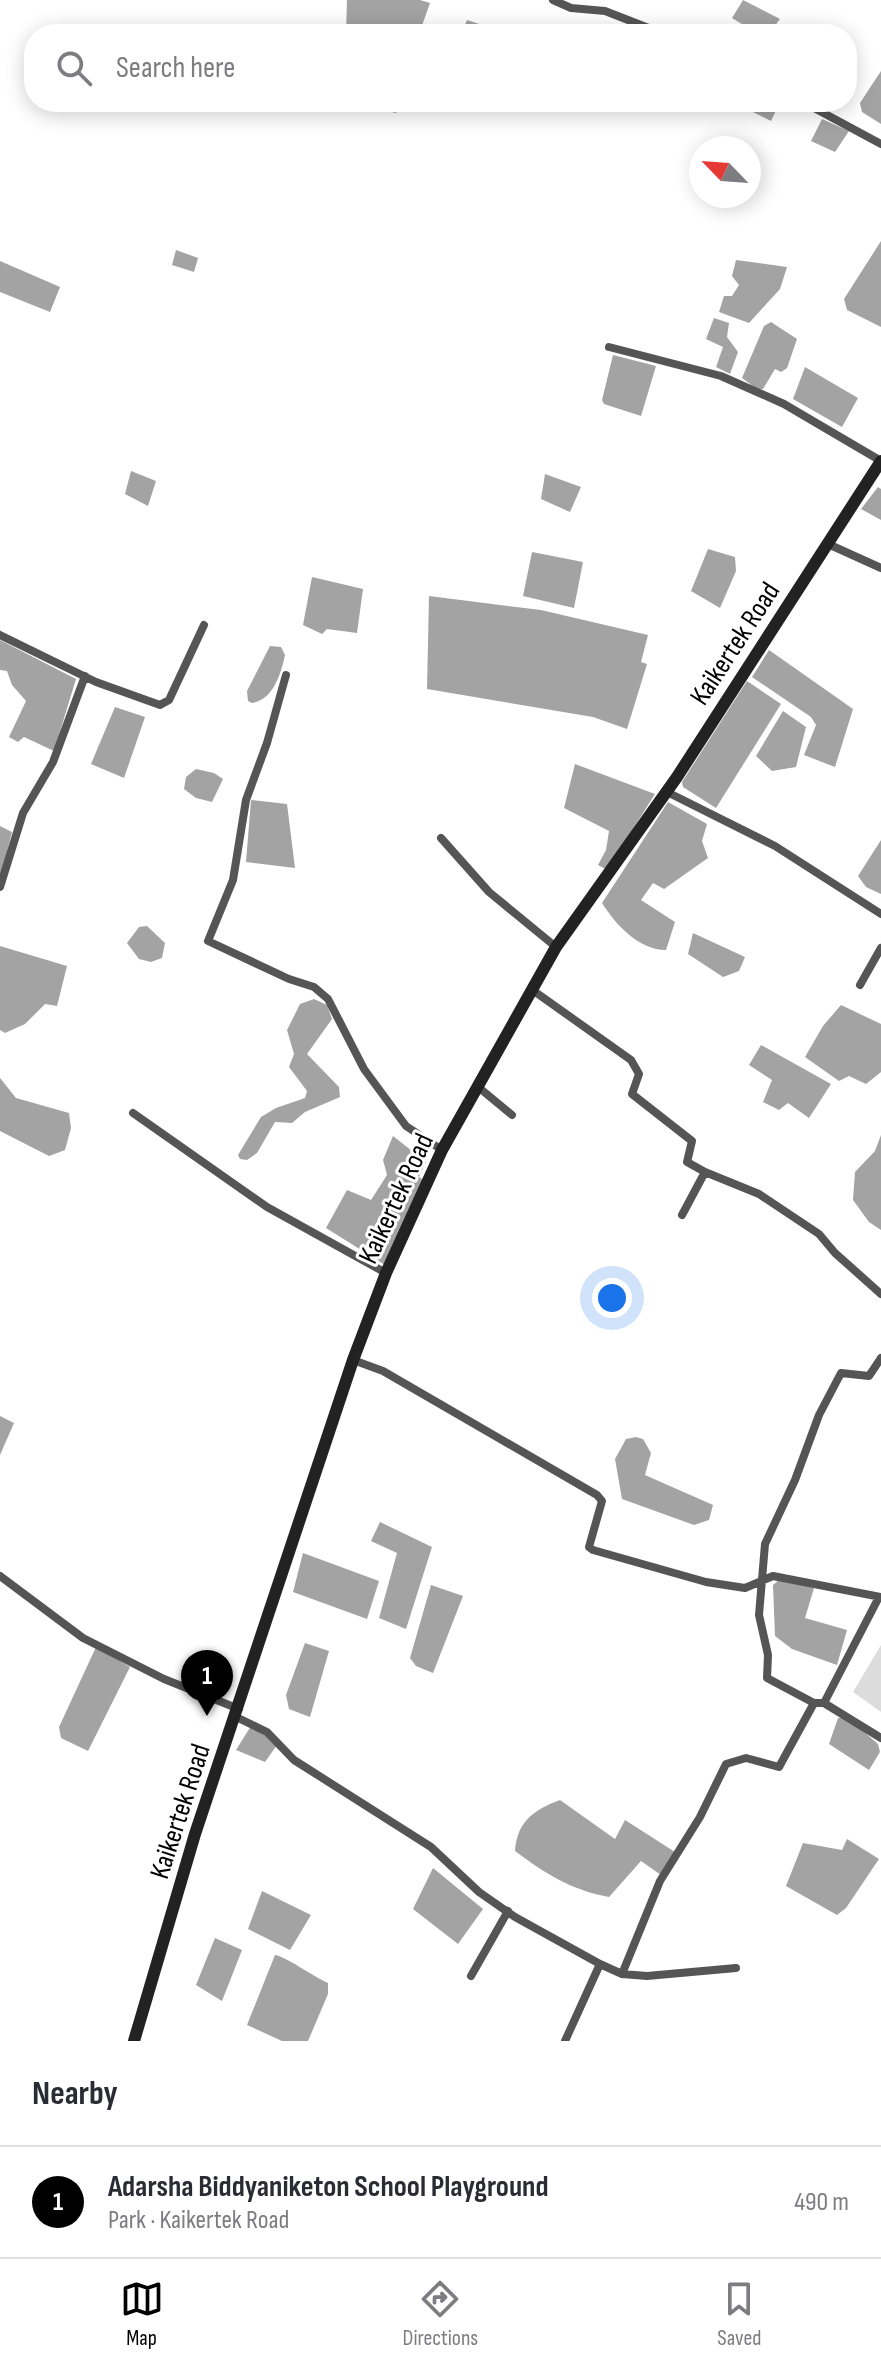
<!DOCTYPE html>
<meta charset="utf-8">
<style>
body{margin:0;font-family:"Sofia Sans Condensed",sans-serif;background:#f2f2f3;color:#2b2b33}
.compass{position:absolute;left:689px;top:136px;width:72px;height:72px;border-radius:50%;background:#fff;box-shadow:0 4px 20px #0003;rotate:295deg}
.you{position:absolute;left:612px;top:1298px;width:28px;height:28px;margin:-20px;border:6px solid #fff;border-radius:50%;background:#1a73e8;box-shadow:0 0 0 12px #1a73e833}
.badge{display:grid;place-items:center;width:52px;height:52px;border-radius:50%;background:#000;color:#fff;font-size:26px;font-weight:700}
.pin{position:absolute;translate:-50% -66px;filter:drop-shadow(0 2px 4px #0008)}
.pin::after{content:'';position:absolute;top:42px;width:28px;height:24px;background:inherit;clip-path:polygon(0 0,100% 0,50% 100%)}
.list{margin:0;padding:0;list-style:none}
h2{display:flex;justify-content:space-between;align-items:center;height:104px;margin:0;padding:0 32px;font-size:34px}
h2 small{font-size:26px;font-weight:400;color:#7c7c81}
.list li{display:grid;grid-template-columns:52px 1fr auto;gap:24px;align-items:center;box-sizing:border-box;height:112px;padding:0 32px;border-top:2px solid #e1e1e2}
.list b{display:block;font-size:30px;white-space:nowrap}
.list p{margin:0;font-size:26px;white-space:nowrap;color:#7c7c81}
.list em{font-size:26px;font-style:normal;color:#7c7c81}
.icon{flex:none;width:44px;height:44px;fill:none;stroke:currentColor;stroke-width:2;stroke-linecap:round;stroke-linejoin:round}
.map{position:relative;flex:none;width:881px;height:2041px;overflow:hidden}
.search{position:absolute;background:#fff;box-shadow:0 4px 20px #0003;left:24px;right:24px;top:24px;height:88px;display:flex;align-items:center;gap:20px;box-sizing:border-box;padding:0 28px;border-radius:32px;color:#7c7c81;font-size:30px}
.sheet{height:216px;background:#fff}
nav{display:flex;justify-content:space-around;align-items:center;box-sizing:border-box;height:112px;border-top:2px solid #e1e1e2;background:#fff;font-size:22px;color:#7c7c81}
nav a{display:grid;justify-items:center;gap:4px}
nav .on{color:#000}
.map>svg:first-child{display:block}
.green{fill:#dcdcdc}
.water{fill:#a3a3a3}
.lines{fill:none;stroke-linecap:round;stroke-linejoin:round}
.street{stroke:#555;stroke-width:8}
.secondary{stroke:#222;stroke-width:12}
.labels{text-anchor:middle;stroke-width:6;stroke-linejoin:round;paint-order:stroke}
.street-label{font-size:28px;fill:#000;stroke:#fff}
</style>
<div class="map">
<svg width="881" height="2041" viewBox="0 0 881 2041">
<rect width="100%" height="100%" fill="#fff"/>
<path class="green" d="M881,1645V1712L853,1692Z"/>
<path class="water" d="M347,0H420L430,3L419,34H346Z
M743,0L780,19L769,34H758L732,18Z
M467,20L510,34H461Z
M881,71V124L862,112L860,103Z
M363,102H404L400,111L395,113Z
M733,102H780L771,121Z
M822,119L849,131L835,152L811,141Z
M881,241V327L847,310L844,299Z
M176,250L198,258L194,272L172,265Z
M736,260L787,267L780,289L749,323L719,312L724,296H732L739,285L732,276Z
M0,261L60,287L50,312L0,292Z
M714,318L729,323L727,337L738,352L730,374L716,367L723,347L706,339Z
M771,322L797,339L787,368L781,372L775,369L763,389L758,390L742,378L764,326Z
M613,355L656,366L641,416L604,404L602,400Z
M805,367L858,398L842,427L793,399Z
M131,471L156,481L148,506L125,494Z
M545,474L581,487L570,512L541,499Z
M878,487L881,489V520L861,509Z
M708,549L735,557L736,571L720,608L691,591Z
M532,552L583,562L574,608L523,596Z
M312,577L363,589L357,633L327,629L322,634L303,625Z
M429,596L541,610L648,635L641,662L647,664L627,729L593,717L427,689Z
M0,640L76,679L54,751L24,737L18,742L9,737L26,701L12,685L7,671L0,670Z
M270,646L281,647L285,655C281,674 273,700 252,703L248,701L247,691Z
M769,650L853,709L835,767L804,755L816,725L811,717L752,677Z
M747,681L781,704L716,808L683,787L682,782Z
M115,707L145,717L124,778L91,764Z
M783,711L806,727L796,767L772,771L756,756Z
M575,764L655,794L607,870L598,865L606,850L609,831L564,808Z
M196,769L214,773L223,779L212,802L196,798L184,789L186,777Z
M251,800L287,804L295,868L246,862Z
M668,802L707,824L702,841L708,858L664,889L653,883L641,900L675,922L666,950C639,950 616,925 602,903Z
M0,826L12,832L0,879Z
M881,840V894L866,887L858,876Z
M147,926L165,943L162,958L151,962L139,959L127,943L139,927Z
M693,933L745,957L739,971L723,977L688,954Z
M0,946L67,966L57,1006L45,1004L25,1024L5,1033L0,1030Z
M314,999L327,1005L332,1019L307,1054L339,1087L340,1097L305,1112L292,1123L275,1122L257,1153L247,1160L240,1159L238,1155L261,1117L276,1108L305,1098L307,1091L289,1067L294,1054L287,1030L300,1004Z
M841,1005L881,1024V1072L866,1084L849,1076L839,1081L805,1057L823,1026Z
M761,1045L831,1084L809,1118L788,1103L779,1110L763,1102L772,1080L749,1065Z
M0,1078L16,1098L69,1113L71,1128L65,1150L49,1156L0,1131Z
M881,1135V1230L869,1222L853,1200L855,1172L875,1151Z
M393,1136L426,1162L419,1177L425,1181L385,1265L326,1228L347,1190L371,1200L387,1175L383,1160Z
M0,1416L14,1423L0,1455Z
M636,1437L643,1439L651,1453L645,1475L713,1505L709,1520L694,1525L622,1499L615,1459L626,1439Z
M380,1522L432,1547L406,1629L379,1618L397,1553L371,1541Z
M303,1553L379,1581L367,1619L293,1592Z
M780,1579L814,1588L805,1618L847,1630L837,1665L792,1649L775,1636L773,1585Z
M431,1585L463,1596L433,1673L416,1666L410,1658Z
M305,1643L329,1651L310,1717L289,1709L286,1695Z
M96,1647L130,1667L88,1751L61,1738L59,1727Z
M847,1717L878,1744L880,1752L869,1770L829,1744L838,1718Z
M251,1726L264,1731L277,1745L265,1762L236,1750Z
M560,1800L615,1839L625,1820L675,1852L661,1875L641,1861L609,1897C571,1890 546,1874 515,1851C517,1822 533,1810 560,1800Z
M847,1839L879,1859L846,1908L837,1915L786,1886L803,1843L842,1850Z
M433,1868L483,1909L458,1944L413,1909Z
M262,1891L311,1915L290,1950L248,1929Z
M215,1938L242,1950L222,2001L196,1985Z
M275,1955C285,1956 314,1977 328,1983V1994L308,2041H282L247,2025Z"/>
<g class="lines">
<path class="street" d="M553,0L571,8L605,11L664,34
M803,102L881,144
M609,347L721,376L784,404L881,461
M828,544L881,568
M0,635L96,682L160,705L169,700L204,625
M286,675L267,743L246,800L233,880L208,941L289,979L314,987L328,999L364,1069L406,1126L442,1150
M667,792L775,846L881,914
M441,838L489,892L556,947
M0,887L23,813L53,762L85,676
M860,985L881,948
M531,989L631,1060L639,1074L632,1094L692,1141L687,1162L705,1172
M477,1086L512,1115
M133,1113L267,1207L386,1273
M682,1215L705,1172L759,1194L819,1234L835,1253L881,1294
M881,1358L869,1376L841,1373L819,1415L795,1480L765,1544L759,1615L768,1655L767,1678L814,1703H824L881,1738
M353,1360L383,1371L597,1495L602,1501L589,1547L593,1550L706,1582L745,1588L773,1576L881,1597
M0,1576L83,1638L164,1679L239,1709
M824,1703L879,1597
M236,1717L267,1732L294,1760L431,1847L479,1892L515,1917L600,1964L622,1974L647,1976L736,1968
M622,1974L660,1881L700,1817L726,1764L746,1758L779,1767L814,1703
M471,1976L508,1911
M565,2041L600,1964"/>
<path class="secondary" d="M134,2041L195,1834L353,1360L386,1273L442,1150L556,947L677,777L881,461"/>
</g>
<g class="labels">
<g class="street-label">
<text transform="translate(734 643) rotate(-57)" y="10">Kaikertek Road</text>
<text transform="translate(395 1198) rotate(-65)" y="10">Kaikertek Road</text>
<text transform="translate(179 1811) rotate(-72)" y="10">Kaikertek Road</text>
</g>
</g>
</svg>
<svg class="compass" viewBox="-18 -18 36 36"><path d="M0-13l5 13h-10z" fill="#e53935"/><path d="M0 13l5-13h-10z" fill="#7c7c81"/></svg>
<div class="you"></div>
<div class="pin badge" style="left:207px;top:1716px">1</div>
<div class="search"><svg class="icon" aria-label="search" viewBox="0 0 24 24"><circle cx="10" cy="10" r="6"/><path d="M15 15l6 6"/></svg>Search here</div>
</div>
<section class="sheet">
<h2>Nearby<small></small></h2>
<ul class="list">
<li><span class="badge">1</span><div><b>Adarsha Biddyaniketon School Playground</b><p>Park · Kaikertek Road</p></div><em>490 m</em></li>
</ul>
</section>
<nav>
<a class="on"><svg class="icon" aria-label="map" viewBox="0 0 24 24"><path d="M3 6l6-2 6 2 6-2v14l-6 2-6-2-6 2zM9 4v14M15 6v14"/></svg>Map</a>
<a><svg class="icon" aria-label="directions" viewBox="0 0 24 24"><path d="M12 3l9 9-9 9-9-9zM9 14v-3h6M13 9l2 2-2 2"/></svg>Directions</a>
<a><svg class="icon" aria-label="saved" viewBox="0 0 24 24"><path d="M7 4h10v16l-5-4-5 4z"/></svg>Saved</a>
</nav>
